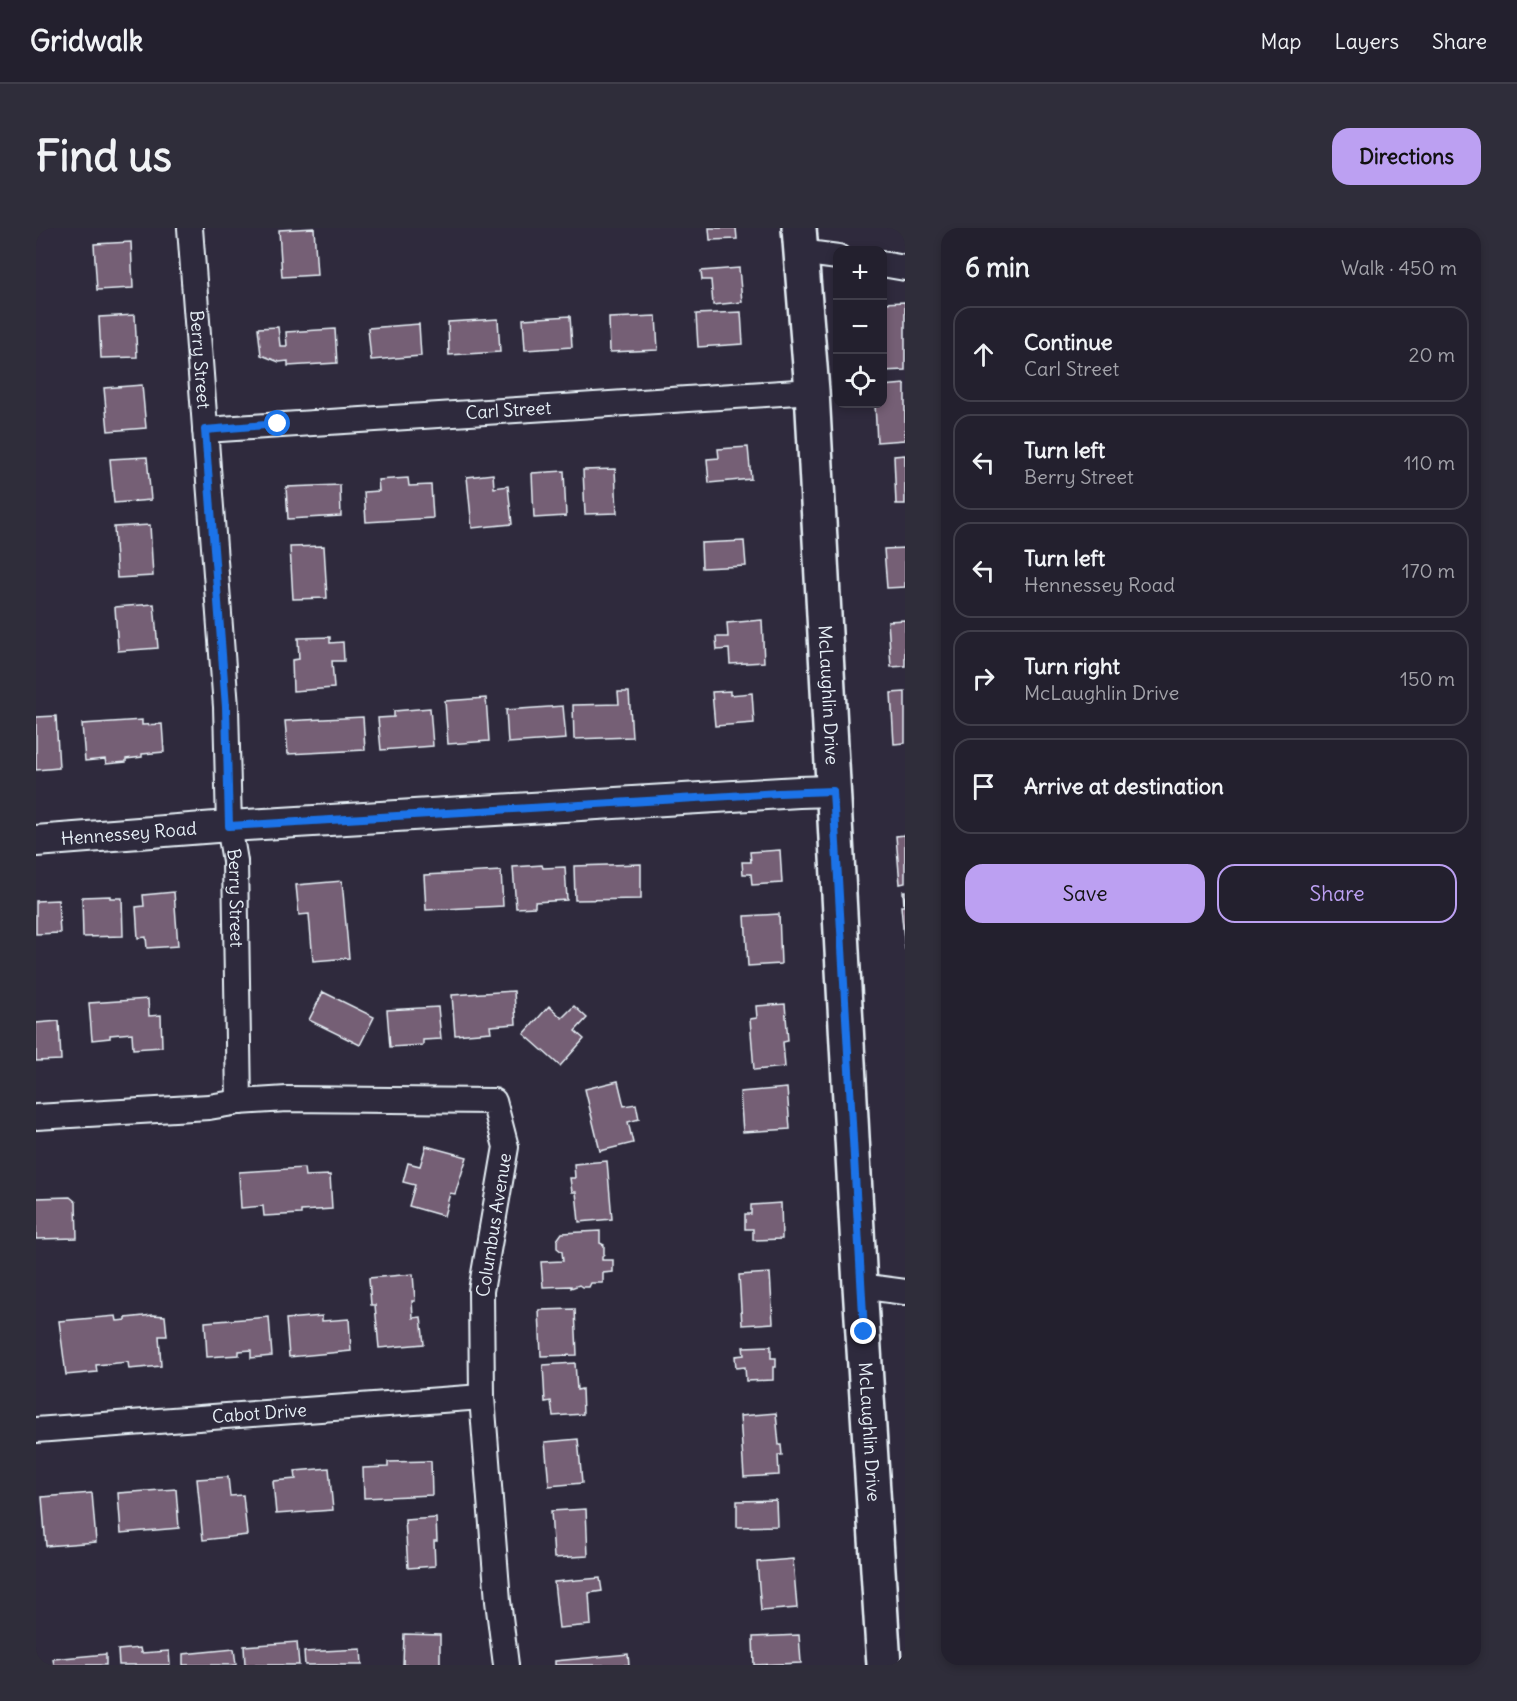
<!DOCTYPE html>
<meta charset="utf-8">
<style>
body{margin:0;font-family:Delius,sans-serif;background:#2f2d3a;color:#f1f3f6}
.controls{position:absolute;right:18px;top:18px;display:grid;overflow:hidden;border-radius:12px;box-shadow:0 3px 9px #0003}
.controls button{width:54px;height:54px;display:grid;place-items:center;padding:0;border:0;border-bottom:2px solid #403e4a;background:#23202e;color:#f1f3f6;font:30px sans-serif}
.stop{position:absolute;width:18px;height:18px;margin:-14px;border:4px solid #1a73e8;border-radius:50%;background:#fff}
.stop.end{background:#1a73e8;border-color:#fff;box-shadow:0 2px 6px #0008}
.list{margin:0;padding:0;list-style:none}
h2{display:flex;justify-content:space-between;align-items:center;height:78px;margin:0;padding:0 24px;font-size:26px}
h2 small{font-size:20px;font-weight:400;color:#a3a3aa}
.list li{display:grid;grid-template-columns:39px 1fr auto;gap:18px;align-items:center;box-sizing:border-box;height:96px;margin:0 12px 12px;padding:0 12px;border:2px solid #403e4a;border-radius:18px}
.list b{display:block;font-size:22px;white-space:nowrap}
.list p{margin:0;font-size:20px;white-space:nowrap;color:#a3a3aa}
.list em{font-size:20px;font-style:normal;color:#a3a3aa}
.actions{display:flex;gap:12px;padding:18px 24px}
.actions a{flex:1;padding:14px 0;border:2px solid #bca0f2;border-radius:18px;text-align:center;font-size:21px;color:#bca0f2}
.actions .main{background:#bca0f2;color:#111}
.icon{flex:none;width:33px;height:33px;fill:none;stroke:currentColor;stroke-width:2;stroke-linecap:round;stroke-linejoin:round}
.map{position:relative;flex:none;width:869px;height:1437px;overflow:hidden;border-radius:18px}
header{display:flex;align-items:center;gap:36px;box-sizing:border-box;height:84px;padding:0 30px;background:#23202e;border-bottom:2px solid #403e4a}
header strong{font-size:28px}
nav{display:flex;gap:33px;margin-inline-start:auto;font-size:21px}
.intro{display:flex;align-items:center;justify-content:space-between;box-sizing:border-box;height:144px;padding:0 36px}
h1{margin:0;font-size:42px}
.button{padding:15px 27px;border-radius:18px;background:#bca0f2;color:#111;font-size:21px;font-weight:700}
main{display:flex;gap:36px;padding:0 36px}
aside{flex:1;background:#23202e;border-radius:18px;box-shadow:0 3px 9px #0003}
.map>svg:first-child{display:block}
.building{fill:#755e74;stroke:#e8f1f8;stroke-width:1.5}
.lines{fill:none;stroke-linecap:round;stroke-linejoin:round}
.minor-casing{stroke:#e8f1f8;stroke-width:28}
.tertiary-casing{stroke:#e8f1f8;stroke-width:34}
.secondary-casing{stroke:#e8f1f8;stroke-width:38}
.minor{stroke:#2f2a3d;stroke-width:24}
.tertiary{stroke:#2f2a3d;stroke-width:30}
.secondary{stroke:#2f2a3d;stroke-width:33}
.route{stroke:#1a73e8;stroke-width:8}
.labels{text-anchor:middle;stroke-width:4.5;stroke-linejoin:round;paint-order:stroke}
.street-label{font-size:18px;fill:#e8f1f8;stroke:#2f2a3d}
</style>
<header>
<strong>Gridwalk</strong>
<nav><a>Map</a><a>Layers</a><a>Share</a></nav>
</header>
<div class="intro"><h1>Find us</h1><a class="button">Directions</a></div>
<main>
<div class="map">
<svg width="869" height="1437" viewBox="0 0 869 1437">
<rect width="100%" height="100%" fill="#2f2a3d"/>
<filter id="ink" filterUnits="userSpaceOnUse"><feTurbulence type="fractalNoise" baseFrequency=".0167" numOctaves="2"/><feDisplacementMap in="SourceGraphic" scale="12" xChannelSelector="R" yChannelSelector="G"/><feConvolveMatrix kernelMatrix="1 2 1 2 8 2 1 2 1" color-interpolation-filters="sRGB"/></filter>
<g filter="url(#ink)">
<path class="building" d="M278,0L281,47L246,49L243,2Z
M673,0H700L701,11L674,12Z
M95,14L97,60L61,62L58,16Z
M703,40L706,74L677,77L675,52H666L665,43Z
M869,74V142L846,143V75Z
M705,84L707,116L662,119L660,86Z
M99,87L101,129L65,130L63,89Z
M534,88L536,119L489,122L487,91Z
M620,88L622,122L574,124L573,90Z
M462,91L464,124L413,127L412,94Z
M383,96L385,128L335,132L332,100Z
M242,99L244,118H251L250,104L299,101L301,135L252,138V133L243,134L225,127L222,100Z
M869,156V212L841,214L839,176H846V158Z
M106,157L110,200L72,203L68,160Z
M712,219L715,251L673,255L671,231L683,230L682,221Z
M869,227V276H860L858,228Z
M111,229L115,272L78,275L74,231Z
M579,241L581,285L549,286L547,242Z
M528,243L530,288L498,290L496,245Z
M457,246L458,260L472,258L476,296L436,300L431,249Z
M372,250L373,258L395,257L397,290L330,294L328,264L343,263L342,252Z
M304,257L305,288L252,291L250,259Z
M114,297L117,348L81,350L78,299Z
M708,313L710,338L666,340L665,315Z
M288,318L291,370L257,371L254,319Z
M869,320V359L851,360L848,321Z
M118,376L122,420L82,423L79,379Z
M726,392L728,434L694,436L693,421L681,422L680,409H692L691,395Z
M869,392V438L855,439L852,393Z
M294,409V415L307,414L308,433H296L298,460L257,463L256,432L263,431L262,410Z
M694,463V467L716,465L718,495L679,498L676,464Z
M582,464H593L596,509L538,511L537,477L583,476Z
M869,464V515L858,516L855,465Z
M450,470L453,513L412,516L409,473Z
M527,478L530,511L472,515L470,482Z
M394,480L397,518L345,522L342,490L358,489V483Z
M20,488L23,540L0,542V489Z
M327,489L329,522L252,526L249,493Z
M106,492V497L126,496L128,524L106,526V529L90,531V534L70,536L69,531L49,533L46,496Z
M869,607V655L864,656L860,608Z
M744,622L746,655L716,657L715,646H707L706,634H715L714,624Z
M605,636V671L539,672L538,638Z
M506,637L507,640L529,639L531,672L499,674V679L480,680L477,639Z
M465,643L467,678L390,682L388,647Z
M306,653L313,730L277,733L273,686L263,687L260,657Z
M867,663H869V722L865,678H868Z
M138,664L142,718L111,720L110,709L102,710L100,679L108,678L107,667Z
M74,668V670H86L87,708L47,709L46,669Z
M22,672L24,705L0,706V673Z
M743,686L745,736L712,738L709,688Z
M478,763L480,796L454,798L455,804L419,807L416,767Z
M287,764L338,789L324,817L273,792Z
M112,771L113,788L125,787L126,819L97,821L96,805L74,807V810L56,812L53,775Z
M749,776L752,813L747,814L749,839L718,842L714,791L721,790L720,778Z
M513,778L526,790L538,778L551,790L539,803L548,811L524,838L488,806Z
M402,779L405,811L387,812V817L354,819L351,782Z
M23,793L25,832L0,833V795Z
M582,853L588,878L600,876L603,891L592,894L597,915L564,923L549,861Z
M751,860L754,901L707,904L704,864Z
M390,918L431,929L419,966L414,965L408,988L373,978L379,957L367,954L372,935L384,938Z
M571,933L576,991L543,994L540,964H536L534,950H539L538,936Z
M268,940L269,948L294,947L296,981L265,983V986L228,988L227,978L205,980L203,944Z
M34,969L40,974L41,1010L0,1011V970Z
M745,975L746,1011L717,1012V1001H709V986H715V977Z
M564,1003V1015L568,1017V1026L566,1028V1032H577V1044L567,1045V1055H555L553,1059H546L543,1057L535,1060V1058L507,1059L505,1034L527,1033L526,1024L521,1020V1012L526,1005Z
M734,1045L737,1095L706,1097L703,1047Z
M377,1046L379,1073H376L377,1090L385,1089L388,1116L343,1120L339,1077H335L333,1050Z
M539,1081L541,1127L505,1128L503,1082Z
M117,1087L129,1088L131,1108H123L125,1138L93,1141L92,1134L60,1137L61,1144L30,1147L23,1093L80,1088L81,1093L90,1092V1090Z
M286,1088V1093L313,1091L315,1123L253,1129L250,1091Z
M233,1089L236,1128L215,1130V1122L203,1123V1127L171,1129L169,1094Z
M735,1118V1130H740V1139H737V1152L710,1153L709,1139L700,1140L699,1128L708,1127L707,1119Z
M539,1135L541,1162L546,1161L547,1186L517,1188L515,1173L509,1174L507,1137Z
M740,1185L743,1217H745L746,1227H742L743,1247L708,1249L704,1188Z
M542,1211L546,1255L513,1258L509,1214Z
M395,1233L396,1267L328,1270L327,1240L352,1239V1234Z
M293,1240L297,1282L240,1286L237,1253L260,1251L259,1243Z
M192,1249L194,1268L207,1267L211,1307L167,1312L161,1251Z
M140,1261L143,1300L85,1305L82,1265Z
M56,1265L60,1314L10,1318L6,1269Z
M740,1272L741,1298L701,1299V1273Z
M550,1281L552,1328L518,1330L515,1283Z
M400,1290L401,1313H398L399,1338L372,1340L369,1292Z
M757,1331L761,1380L725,1383L721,1334Z
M564,1350L566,1363L553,1365L555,1397L523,1400L518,1354Z
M368,1406L404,1407V1437H367Z
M763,1407L765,1435L718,1437L717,1409Z
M261,1414L263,1437H209L208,1418Z
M104,1420L105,1425L133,1423L134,1437H83L82,1422Z
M198,1421L200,1437H147V1426Z
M325,1421L326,1437H269L268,1424Z
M70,1426V1437H18L17,1431Z
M592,1426L593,1437H519V1433Z"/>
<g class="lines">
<g class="minor-casing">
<g id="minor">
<path id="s1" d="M154,0L190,479L193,598L199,633L203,874"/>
<path d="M764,24L802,29"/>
<path d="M846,36L869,40"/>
<path id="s2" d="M169,202L776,163"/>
<path d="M0,889L173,879L203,874L251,871L458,873L470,919L445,1063L446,1169L462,1373L470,1437"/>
<path d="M824,1058L869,1064"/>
<path id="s3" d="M0,1202L446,1169"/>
</g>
</g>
<g class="tertiary-casing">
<g id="tertiary">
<path id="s4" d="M0,613L193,598L763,564L797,563"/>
</g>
</g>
<g class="secondary-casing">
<g id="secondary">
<path id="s5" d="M763,0L776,163L824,1058L848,1437"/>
</g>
</g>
<use href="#minor" class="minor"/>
<use href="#tertiary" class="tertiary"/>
<use href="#secondary" class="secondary"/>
</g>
</g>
<g class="lines" filter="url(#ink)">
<path class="route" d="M242,196L169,202L190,479L193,598L742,565L797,563L828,1104"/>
</g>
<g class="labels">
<g class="street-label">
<text dy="6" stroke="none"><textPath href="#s1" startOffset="132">Berry Street</textPath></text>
<text dy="6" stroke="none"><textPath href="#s2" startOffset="304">Carl Street</textPath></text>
<text dy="6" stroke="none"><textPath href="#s5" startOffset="468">McLaughlin Drive</textPath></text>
<text dy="6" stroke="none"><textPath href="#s4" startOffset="93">Hennessey Road</textPath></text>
<text dy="6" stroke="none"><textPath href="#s1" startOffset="672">Berry Street</textPath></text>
<text transform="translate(458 997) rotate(-81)" y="6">Columbus Avenue</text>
<text dy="6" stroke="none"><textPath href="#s3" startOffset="224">Cabot Drive</textPath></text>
<text dy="6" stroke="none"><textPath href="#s5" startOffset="1206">McLaughlin Drive</textPath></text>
</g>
</g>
</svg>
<div class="controls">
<button>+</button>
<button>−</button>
<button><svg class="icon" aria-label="locate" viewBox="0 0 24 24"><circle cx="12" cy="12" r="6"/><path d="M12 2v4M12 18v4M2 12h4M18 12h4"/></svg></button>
</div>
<div class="stop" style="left:242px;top:196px"></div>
<div class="stop end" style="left:828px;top:1104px"></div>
</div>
<aside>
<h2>6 min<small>Walk · 450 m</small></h2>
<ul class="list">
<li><svg class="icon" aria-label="ahead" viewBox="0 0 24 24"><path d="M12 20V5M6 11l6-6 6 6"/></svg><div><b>Continue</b><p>Carl Street</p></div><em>20 m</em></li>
<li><svg class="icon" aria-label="left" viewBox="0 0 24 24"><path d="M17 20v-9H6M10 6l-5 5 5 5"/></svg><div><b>Turn left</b><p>Berry Street</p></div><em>110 m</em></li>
<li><svg class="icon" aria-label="left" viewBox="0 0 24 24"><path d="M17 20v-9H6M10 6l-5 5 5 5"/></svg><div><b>Turn left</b><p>Hennessey Road</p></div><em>170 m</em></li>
<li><svg class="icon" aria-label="right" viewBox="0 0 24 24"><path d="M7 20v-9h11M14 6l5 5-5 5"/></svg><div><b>Turn right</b><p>McLaughlin Drive</p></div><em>150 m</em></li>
<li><svg class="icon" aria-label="arrive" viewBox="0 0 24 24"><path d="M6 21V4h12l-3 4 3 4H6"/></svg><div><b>Arrive at destination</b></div></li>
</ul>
<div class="actions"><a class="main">Save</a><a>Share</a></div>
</aside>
</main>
